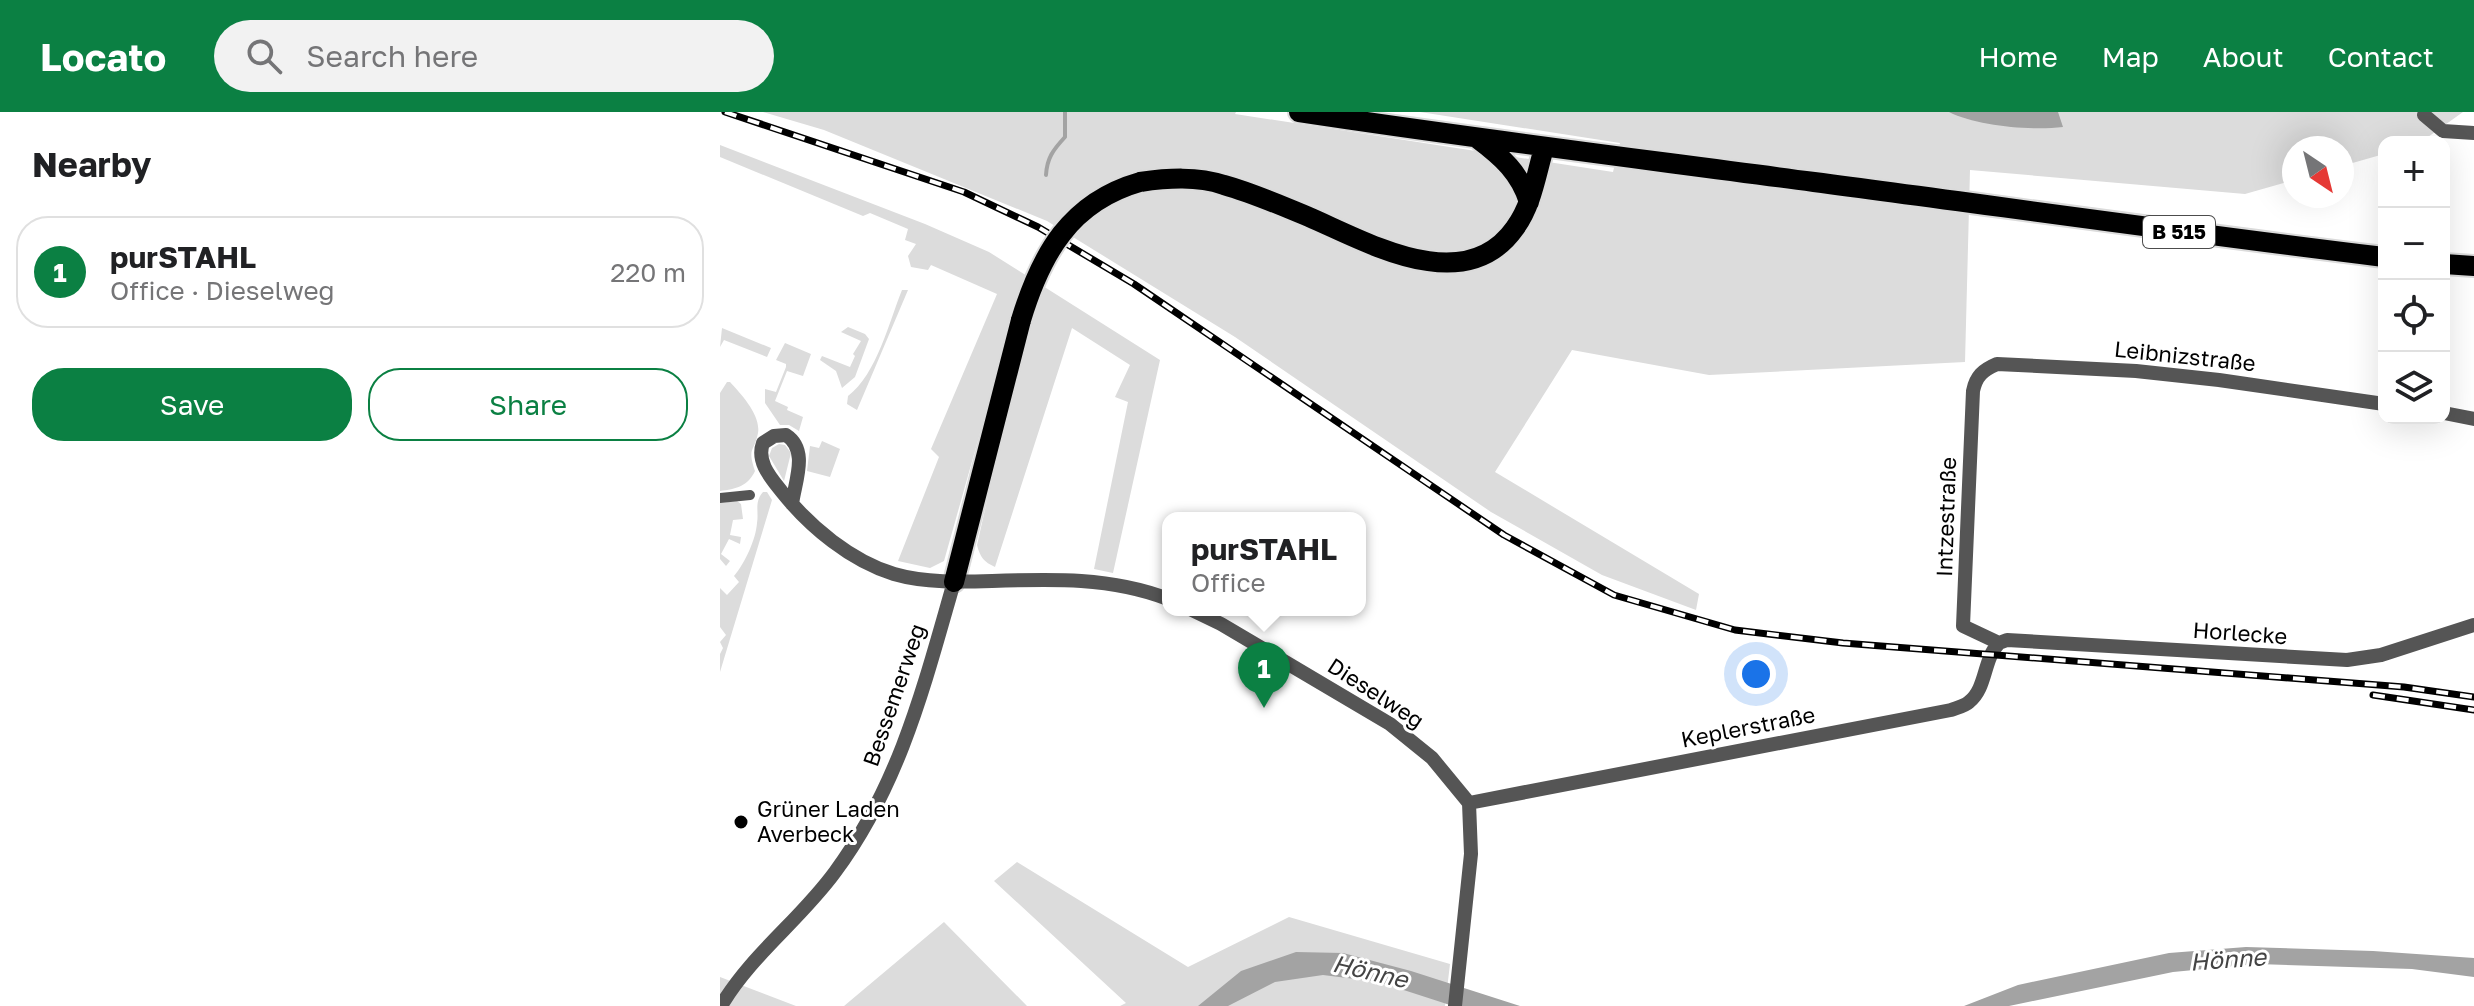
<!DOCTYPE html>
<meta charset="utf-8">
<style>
body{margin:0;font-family:"Golos Text",sans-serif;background:#f2f2f2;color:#202124}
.controls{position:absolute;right:24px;top:24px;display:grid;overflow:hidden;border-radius:16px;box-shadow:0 8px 32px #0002}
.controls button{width:72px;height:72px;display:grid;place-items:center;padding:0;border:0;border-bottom:2px solid #e0e0e0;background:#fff;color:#202124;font:40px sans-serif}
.compass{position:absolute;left:1562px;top:24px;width:72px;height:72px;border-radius:50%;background:#fff;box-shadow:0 8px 32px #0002;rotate:145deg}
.you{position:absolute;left:1036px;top:562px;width:28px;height:28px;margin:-20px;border:6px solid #fff;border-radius:50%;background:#1a73e8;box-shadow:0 0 0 12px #1a73e833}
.badge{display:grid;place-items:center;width:52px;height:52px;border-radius:50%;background:#0b8043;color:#fff;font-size:26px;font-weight:700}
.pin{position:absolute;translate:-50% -66px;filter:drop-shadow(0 2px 4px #0008)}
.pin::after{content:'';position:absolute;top:42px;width:28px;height:24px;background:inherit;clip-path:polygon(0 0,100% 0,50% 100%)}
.popup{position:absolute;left:442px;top:400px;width:204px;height:104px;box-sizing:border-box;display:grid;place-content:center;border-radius:16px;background:#fff;filter:drop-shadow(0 2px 6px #0005);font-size:26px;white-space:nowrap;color:#757577}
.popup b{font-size:30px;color:#202124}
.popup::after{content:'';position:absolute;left:50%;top:100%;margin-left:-16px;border:16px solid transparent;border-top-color:#fff}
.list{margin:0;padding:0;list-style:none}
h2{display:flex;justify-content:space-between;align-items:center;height:104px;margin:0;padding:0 32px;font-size:34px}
h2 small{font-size:26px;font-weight:400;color:#757577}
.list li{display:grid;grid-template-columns:52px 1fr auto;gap:24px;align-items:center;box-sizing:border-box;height:112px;margin:0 16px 16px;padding:0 16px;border:2px solid #e0e0e0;border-radius:32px}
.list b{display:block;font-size:30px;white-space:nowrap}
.list p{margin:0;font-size:26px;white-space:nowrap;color:#757577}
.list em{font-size:26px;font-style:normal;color:#757577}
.actions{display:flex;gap:16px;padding:24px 32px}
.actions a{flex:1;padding:18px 0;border:2px solid #0b8043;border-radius:32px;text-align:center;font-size:28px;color:#0b8043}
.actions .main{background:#0b8043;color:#fff}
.icon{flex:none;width:44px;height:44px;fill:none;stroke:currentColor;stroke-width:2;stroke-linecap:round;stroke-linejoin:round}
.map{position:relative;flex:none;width:1754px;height:894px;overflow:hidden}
header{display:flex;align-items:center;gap:48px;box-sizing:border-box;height:112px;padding:0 40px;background:#0b8043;color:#fff}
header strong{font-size:38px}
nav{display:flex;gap:44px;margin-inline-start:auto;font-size:28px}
.search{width:560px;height:72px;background:#f2f2f2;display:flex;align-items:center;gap:20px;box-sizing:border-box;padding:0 28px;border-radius:44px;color:#757577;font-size:30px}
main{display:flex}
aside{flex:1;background:#fff}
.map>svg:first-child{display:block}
.green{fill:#dcdcdc}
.water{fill:#a3a3a3}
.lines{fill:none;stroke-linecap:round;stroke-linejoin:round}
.stream{stroke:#a3a3a3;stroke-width:4}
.primary-casing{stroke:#dbdbdb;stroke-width:24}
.pedestrian{stroke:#555;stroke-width:10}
.minor{stroke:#555;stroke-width:14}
.primary{stroke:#000;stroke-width:20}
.rail-casing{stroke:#000;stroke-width:7}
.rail{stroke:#fff;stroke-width:4;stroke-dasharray:12;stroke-linecap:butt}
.primary-bridge-casing{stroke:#dbdbdb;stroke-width:24;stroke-linecap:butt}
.primary-bridge{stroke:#000;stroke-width:20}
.poi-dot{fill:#000;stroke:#fff;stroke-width:3}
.labels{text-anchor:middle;stroke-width:6;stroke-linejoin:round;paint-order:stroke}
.shield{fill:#fff;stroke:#4c4c4c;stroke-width:2}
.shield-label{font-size:20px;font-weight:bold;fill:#000}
.street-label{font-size:22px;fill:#000;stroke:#fff}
.poi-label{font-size:22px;fill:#000;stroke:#fff;text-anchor:start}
.water-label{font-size:24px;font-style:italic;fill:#444;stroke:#fff}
</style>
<header>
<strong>Locato</strong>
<div class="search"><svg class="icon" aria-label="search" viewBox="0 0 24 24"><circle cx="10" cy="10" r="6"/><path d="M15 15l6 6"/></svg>Search here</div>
<nav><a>Home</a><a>Map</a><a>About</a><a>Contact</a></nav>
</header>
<main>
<aside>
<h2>Nearby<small></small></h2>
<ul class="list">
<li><span class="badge">1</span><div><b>purSTAHL</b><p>Office · Dieselweg</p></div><em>220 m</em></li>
</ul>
<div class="actions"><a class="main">Save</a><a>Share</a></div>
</aside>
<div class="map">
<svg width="1754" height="894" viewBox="0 0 1754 894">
<rect width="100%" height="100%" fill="#fff"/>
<path class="green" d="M43,0H516L515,2L893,60L900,31L700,0H1743L1701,30H1664V42L1622,54V36H1574V68L1525,82L1250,58L1245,250L989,263L852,238L775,360L979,482L976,498L882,463L771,400L515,225L327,109L104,18Z
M0,33L205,112L269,140L440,248L393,461L374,457L408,290L395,285L410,253L352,216L275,455C264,450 260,445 257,433L291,282L311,211L293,204L224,449L210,456L178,449L219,345L211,337L277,182L211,153L208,158L191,155L188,144L196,132L185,128L188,117L150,101L143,104L0,45Z
M182,178H188L137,298L127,292L128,284C157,262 169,210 182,178Z
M128,215L145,222L149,227L135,265L122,276L116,259L100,248L102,244L130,255L135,244L133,242L141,229L121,220Z
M2,216L51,236L47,245L4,228L0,235Z
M65,231L91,242L83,264L67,259L55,289L68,295L67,298L83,305L79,319L69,313H60L45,291V277L56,280L66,255V252L56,248Z
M7,270H10C21,282 41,303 38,321C34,341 27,335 35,359C28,374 16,377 0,379V281Z
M102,329L120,337L110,365L87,359L90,334L99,336Z
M59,332L65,333L71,341L64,369L49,344L52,336Z
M43,380H47L52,388L0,560V542L3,536L0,530L6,523L0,515V476L7,483L19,470L14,464C25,451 36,427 37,411C39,399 34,390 43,380Z
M17,389L21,392L23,407L13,408L10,423L21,425L20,432L9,427L1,442L10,449L6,454L0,447V391Z
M297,750L468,855L569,805L730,852L725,894H400L406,891L274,769Z
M224,810L307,894H124Z
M0,865L76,894H0Z"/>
<path class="water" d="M1229,0H1338L1343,15C1311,19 1257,14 1229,0Z
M1526,835L1653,839L1754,846V865L1692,857L1537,852L1453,860L1289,894H1244L1298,873L1449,841Z
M576,840L623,841L691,859L800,894H733L659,870L603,863L555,870L508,894H478L521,859Z"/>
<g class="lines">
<path class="stream" d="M326,63C327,46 333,38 345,25V0"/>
<g class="primary-casing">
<path id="primary" d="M579,0C750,26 922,47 1094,70C1284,95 1474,122 1664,145
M758,27C782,45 800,61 809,90
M420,70C448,66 477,64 504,73C533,81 562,94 589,105C649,131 745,187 795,116C812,93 816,63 824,36
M1724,152L1754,154
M234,470L301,208"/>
</g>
<path class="pedestrian" d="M0,386L30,383"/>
<path class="minor" d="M1704,3L1723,19L1754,21
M1724,301L1754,307
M72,392C75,369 89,338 66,323L54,324L43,331C36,350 51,366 62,380C90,415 131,449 174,462C205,471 241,470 272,469C332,467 391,465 448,487
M472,498L501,512L670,612L712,646L749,691L751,742L735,894
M1279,531L1243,514L1253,279C1256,264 1263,258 1277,252L1416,259L1499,268L1664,292
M1279,531L1287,528L1627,548L1661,543L1754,513
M749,691L1231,598C1236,596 1245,594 1249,590C1267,576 1263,547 1279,531
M1,894C31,843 80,808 115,760C180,672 204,574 234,470"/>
<use href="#primary" class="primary"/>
<g class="rail-casing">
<path id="rail" d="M5,0L244,80L318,115L414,172L784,423L894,483L1015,518L1123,531L1684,575L1754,585
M1653,583L1754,598"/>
</g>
<use href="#rail" class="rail"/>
<g class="primary-bridge-casing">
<path id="primary-bridge" d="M301,208C321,142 350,90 420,70"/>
</g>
<use href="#primary-bridge" class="primary-bridge"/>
</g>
<circle class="poi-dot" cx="21" cy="710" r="8"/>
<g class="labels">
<rect class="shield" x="1423" y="104" width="72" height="32" rx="6"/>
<g class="shield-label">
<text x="1459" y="127">B 515</text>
</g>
<g class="street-label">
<text transform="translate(1465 244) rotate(6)" y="8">Leibnizstraße</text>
<text transform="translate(1226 405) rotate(-88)" y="8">Intzestraße</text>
<text transform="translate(1520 521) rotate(4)" y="8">Horlecke</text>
<text transform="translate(656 581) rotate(33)" y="8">Dieselweg</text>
<text transform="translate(174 583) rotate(-71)" y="8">Bessemerweg</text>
<text transform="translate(1028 615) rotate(-11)" y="8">Keplerstraße</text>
</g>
<g class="poi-label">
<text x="37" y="705">Grüner Laden<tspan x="37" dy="25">Averbeck</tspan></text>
</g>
<g class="water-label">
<text transform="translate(1508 848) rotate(-4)" y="8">Hönne</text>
<text transform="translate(650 860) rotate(13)" y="8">Hönne</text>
</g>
</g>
</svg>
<div class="controls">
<button>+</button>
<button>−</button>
<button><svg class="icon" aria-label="locate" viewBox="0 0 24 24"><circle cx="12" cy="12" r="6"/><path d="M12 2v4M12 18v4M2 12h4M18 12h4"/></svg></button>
<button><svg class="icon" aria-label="layers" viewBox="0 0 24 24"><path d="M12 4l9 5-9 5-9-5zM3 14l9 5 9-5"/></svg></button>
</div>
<svg class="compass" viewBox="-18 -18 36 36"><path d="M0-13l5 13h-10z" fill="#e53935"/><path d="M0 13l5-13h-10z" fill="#757577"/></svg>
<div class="you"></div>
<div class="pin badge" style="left:544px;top:596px">1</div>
<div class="popup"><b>purSTAHL</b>Office</div>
</div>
</main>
